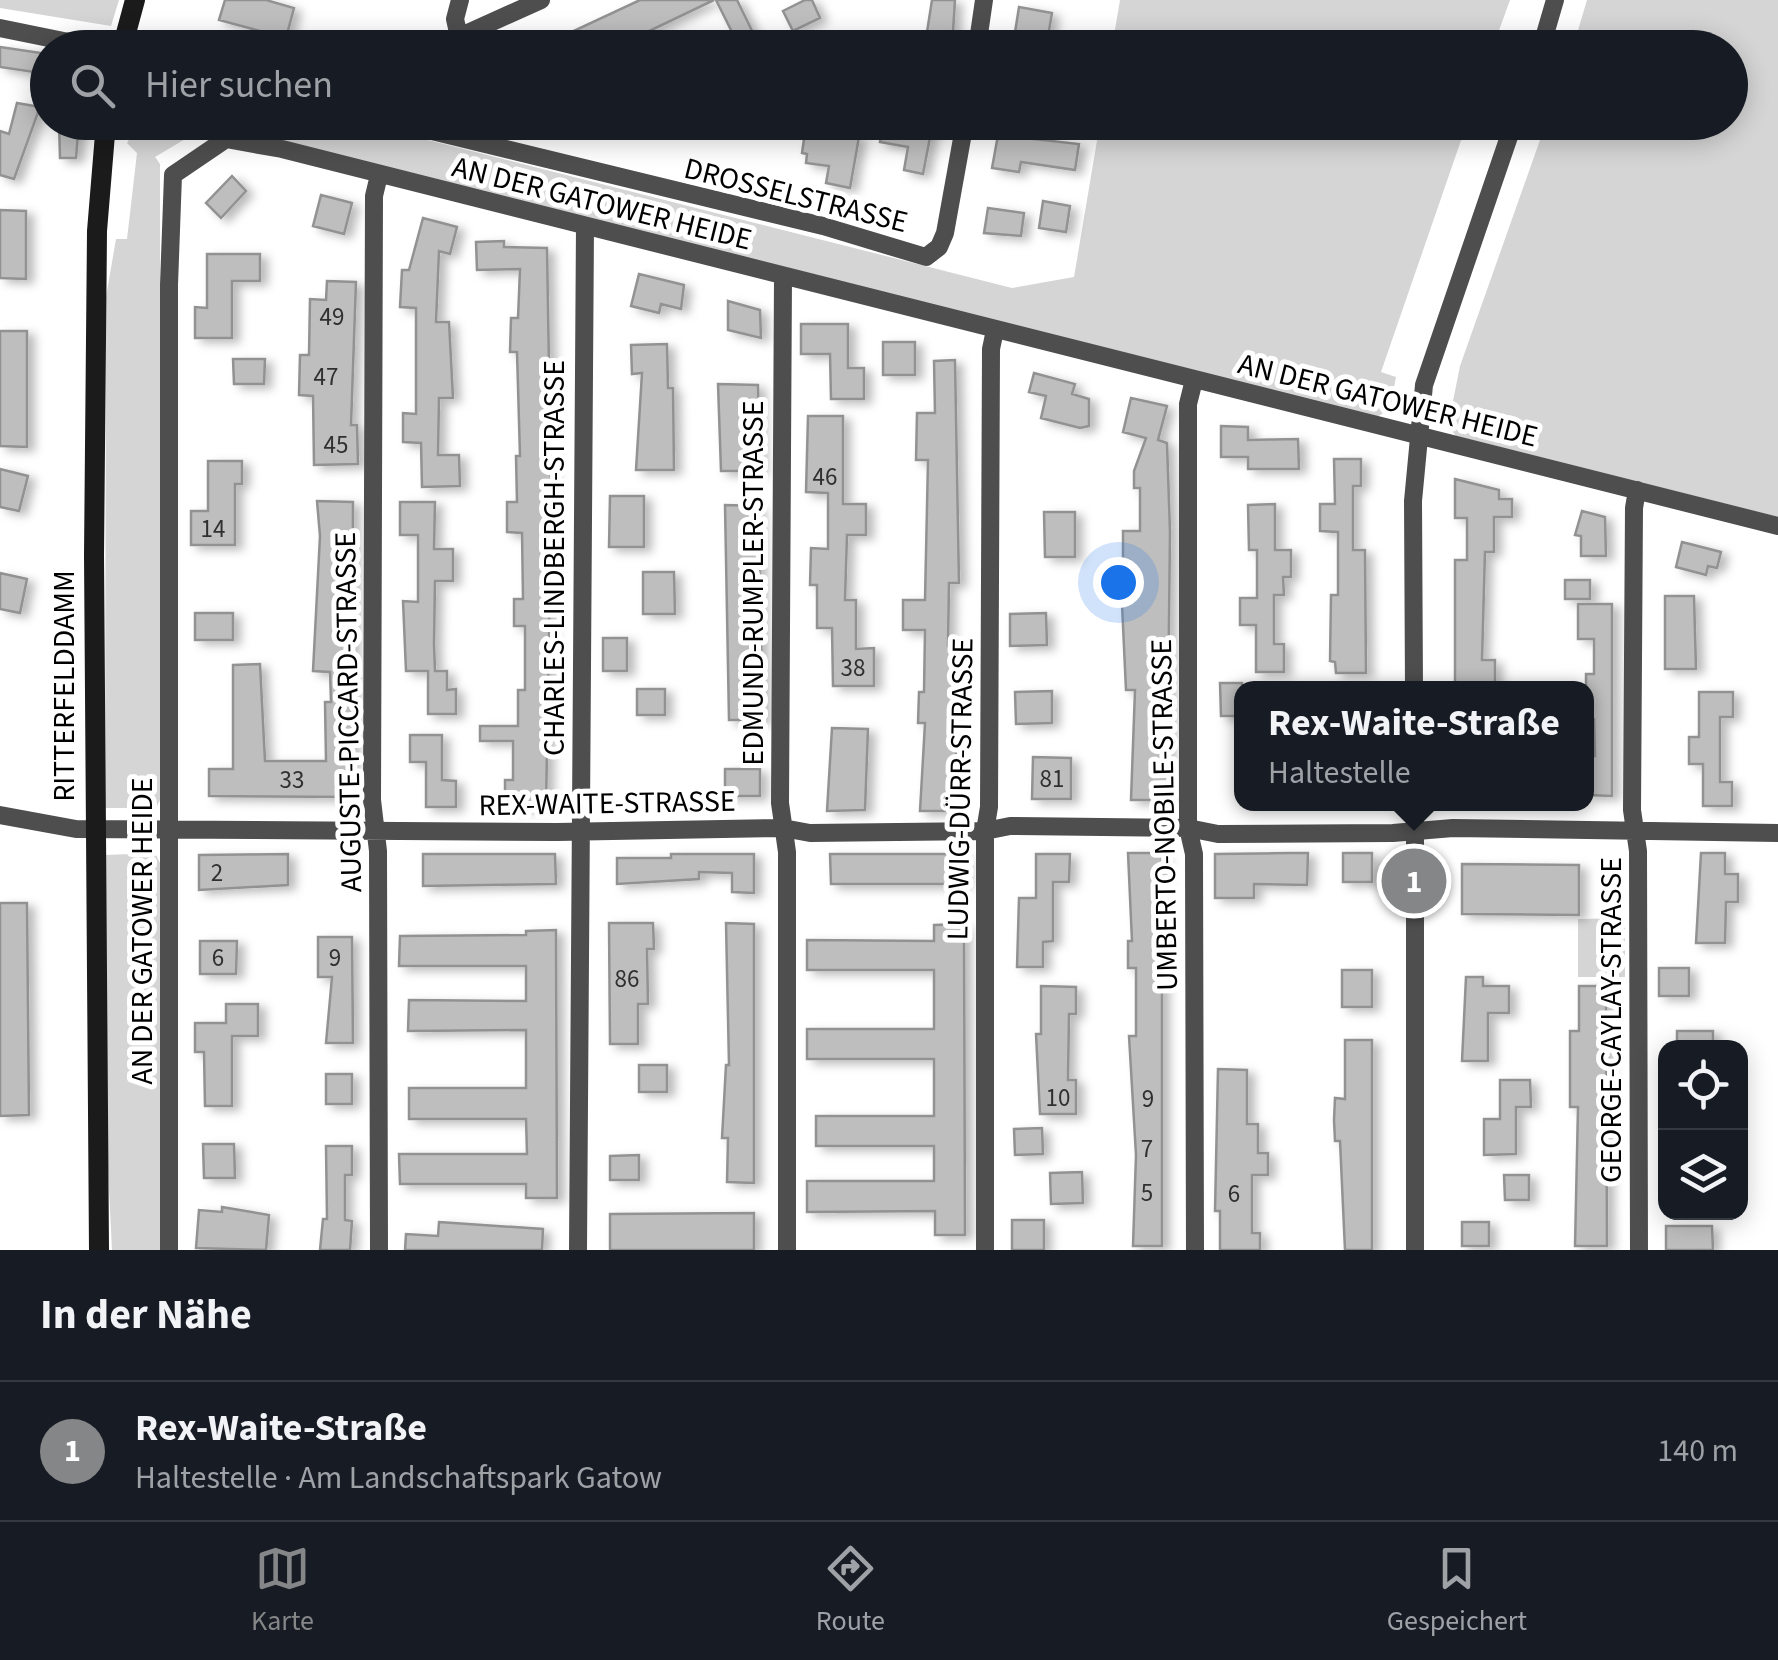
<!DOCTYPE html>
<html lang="de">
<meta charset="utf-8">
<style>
body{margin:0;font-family:"Source Sans 3",sans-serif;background:#242831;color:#f1f3f6}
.controls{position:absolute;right:30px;bottom:30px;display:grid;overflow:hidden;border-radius:20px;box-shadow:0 5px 25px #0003}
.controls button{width:90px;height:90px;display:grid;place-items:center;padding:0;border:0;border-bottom:2px solid #363941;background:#171b24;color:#f1f3f6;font:50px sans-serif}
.you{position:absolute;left:1118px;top:582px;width:35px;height:35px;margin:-25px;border:8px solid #fff;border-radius:50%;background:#1a73e8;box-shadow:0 0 0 15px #1a73e833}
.badge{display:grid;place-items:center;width:65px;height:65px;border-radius:50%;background:#858687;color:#fff;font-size:32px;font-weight:700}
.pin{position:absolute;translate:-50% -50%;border:5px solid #fff;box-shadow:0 2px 10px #0006}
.popup{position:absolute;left:1234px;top:681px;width:360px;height:130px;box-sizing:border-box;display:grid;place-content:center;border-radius:20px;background:#171b24;filter:drop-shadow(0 2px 8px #0005);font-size:32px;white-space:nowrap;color:#9ea1a6}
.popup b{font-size:38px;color:#f1f3f6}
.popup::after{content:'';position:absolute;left:50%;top:100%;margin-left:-20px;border:20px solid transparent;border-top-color:#171b24}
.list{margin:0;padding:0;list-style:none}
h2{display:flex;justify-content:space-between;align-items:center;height:130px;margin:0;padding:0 40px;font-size:42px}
h2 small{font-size:32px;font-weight:400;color:#9ea1a6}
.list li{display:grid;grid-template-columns:65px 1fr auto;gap:30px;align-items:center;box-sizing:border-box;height:140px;padding:0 40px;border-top:2px solid #363941}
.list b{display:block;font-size:38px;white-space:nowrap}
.list p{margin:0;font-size:32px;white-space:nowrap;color:#9ea1a6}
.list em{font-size:32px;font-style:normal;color:#9ea1a6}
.icon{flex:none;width:55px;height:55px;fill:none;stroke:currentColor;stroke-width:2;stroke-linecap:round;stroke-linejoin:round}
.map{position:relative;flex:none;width:1778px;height:1250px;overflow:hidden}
.search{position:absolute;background:#171b24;box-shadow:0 5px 25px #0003;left:30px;right:30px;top:30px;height:110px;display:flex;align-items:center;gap:25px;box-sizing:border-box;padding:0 35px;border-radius:55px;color:#9ea1a6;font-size:38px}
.sheet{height:270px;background:#171b24}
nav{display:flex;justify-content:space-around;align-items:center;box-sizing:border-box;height:140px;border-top:2px solid #363941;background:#171b24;font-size:28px;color:#9ea1a6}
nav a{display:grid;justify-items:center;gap:5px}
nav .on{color:#858687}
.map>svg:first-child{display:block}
.green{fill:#d5d5d5}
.building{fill:#bebebe;stroke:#929292;stroke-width:2.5;filter:url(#shadow)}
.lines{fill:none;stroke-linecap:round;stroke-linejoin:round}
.street{stroke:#4e4e4e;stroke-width:18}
.secondary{stroke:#1b1b1b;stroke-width:20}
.labels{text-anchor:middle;stroke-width:10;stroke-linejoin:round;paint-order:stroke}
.number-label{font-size:25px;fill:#303030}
.street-label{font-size:30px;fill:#000;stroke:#fff}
</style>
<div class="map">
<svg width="1778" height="1250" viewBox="0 0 1778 1250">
<defs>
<filter id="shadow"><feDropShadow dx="7" dy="4" stdDeviation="5" flood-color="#0004"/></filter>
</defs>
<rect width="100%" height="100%" fill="#fff"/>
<path class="green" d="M0,0H119L111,26L0,8Z
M1120,0H1510L1493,47H1112Z
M1587,0H1778V517L1456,436L1448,426L1460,366L1546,123L1730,122V48L1573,47Z
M139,123H212L155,157L160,164V800L156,808H105L106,297L116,239H127L137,153L127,143Z
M217,123H361L1012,288L1074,277L1100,123H1467L1381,372L1396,377L1390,409L1377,417L219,127Z
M155,853L161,865L162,1250H112L106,1128L105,855Z
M1625,918V977H1578V919Z"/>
<path class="building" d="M225,0H266L294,8L286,38L219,20Z
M640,0H714L614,48H574L567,34Z
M716,0H737L758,43L740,48Z
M805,0H812L820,18L793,31L783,11Z
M932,0H955L952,48H889L927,32Z
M1019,7L1052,13L1046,48L1013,45Z
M0,47L48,54V74L0,67Z
M17,103L40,107L14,179L0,175V131L9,134Z
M59,122H79L76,158H60Z
M884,122L932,127L923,174L904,170L908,147L880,142Z
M806,125L859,137L850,188L826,183L829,166L806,163L807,154L802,153Z
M998,135L1079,144L1075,170L1021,162L1019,172L992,168Z
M232,176L246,191L221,218L206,203Z
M321,195L352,203L344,234L313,226Z
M1043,201L1070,206L1066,232L1039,228Z
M988,208L1024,213L1021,236L984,233Z
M0,210L26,211V279L0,278Z
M423,218L457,227L450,254L439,251L436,322H449L453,398H439L438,455H459L460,486L422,487L421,443L403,442V413L416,414V308L400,307L402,270H409Z
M504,241V247L547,248L551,486H544V551H550V580L546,807H505V780H513V741H480V726H518V690H525V626H514V599H523L522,533L507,532V502H517L516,456H520L517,352H510L511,318H518L520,269L477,270L476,242Z
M207,254H260V281H232V338H195V307L207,308Z
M639,274L684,285L681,309L661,304L659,313L631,306Z
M327,281L356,282L351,425H357L358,464L314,465L313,396L299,395L300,355H309L310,299L326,300Z
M728,301L760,310L761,338L728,330Z
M801,324H848V368H864V399H831L830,354H801Z
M0,331H27V447L0,446Z
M883,342H915V375H883Z
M667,344L668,388H673L674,470H636L642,373L632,374L631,345Z
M233,359H265L264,384H234Z
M955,360L959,583H949L948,646H958L955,811H920L925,723H918L919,692H924L925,630H903V600H925L928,460H916L917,413H935L934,361Z
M1034,373L1075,384L1072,394L1089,399V426L1080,428L1041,418L1046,396L1029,392Z
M718,384L758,385L760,471H721Z
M1131,398L1167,406L1158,440L1167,443L1170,532L1167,800H1131L1135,690H1126L1122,604H1129V560L1123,559V531H1140V488H1134V471L1146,438L1123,432Z
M808,416H843V504H866V535H847L845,600H856V649L874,648V686H833L832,628H817V585H810L811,548L828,549V493L806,492Z
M1221,426L1248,427V440L1298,439L1299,469H1248V457H1221Z
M1334,459H1361V486H1353V550H1365L1366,673H1336L1335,662L1330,661L1331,595H1338V532L1320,531V504H1335Z
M208,461H242V484H235V545H191V511H208Z
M0,469L28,476L19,511L0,507Z
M1455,479L1499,490V499H1512V517H1494V552H1485L1482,660H1495V688H1455V560H1467V518H1455Z
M610,496H644V547H609Z
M317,501L353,502L352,797L209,796V769H233V665L260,664L265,761H326L325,702H331L330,672L313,671L320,536Z
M400,502H435L434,549H453V581H435L434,644L435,671H447V690L456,689V714H428V671H406L403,601L418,602V535H400Z
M1275,504V550H1291V577H1283L1284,595H1274V644H1284V672H1256V625H1240V598H1257V550H1249L1248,505Z
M725,505L758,506L763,720H729Z
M1582,511L1605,517L1606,556H1581V536L1575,535Z
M1044,512H1075V557H1045Z
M1682,542L1721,552L1717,568L1708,566L1706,575L1676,567Z
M643,572H674L675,614H643Z
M0,573L27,579L20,613L0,609Z
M1565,580H1590V599H1565Z
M1665,596H1694L1696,669H1665Z
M1578,604H1612V796L1588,795V756H1595L1594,719L1586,718V674H1594V639H1578Z
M195,613H233V640H195Z
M1046,613L1047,645L1010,646V614Z
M603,638H627V671H603Z
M1220,683H1242V716H1221Z
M637,689H665V715H637Z
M1052,691V723L1016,724L1015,692Z
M1699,692H1733V717H1720V782H1732V806H1703V764H1689V737H1699Z
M832,728L868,729L865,810L827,811Z
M410,735H442V780L456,781V807H426V762H410Z
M1033,757L1071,758V799H1032Z
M725,769H760V796H725Z
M1128,853H1162V1246H1133L1136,1155L1129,1036H1136V968H1128V941H1132Z
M1291,853H1308L1307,885L1254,884V898H1215V854Z
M1343,853H1372V882H1343Z
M1701,853H1725V874H1738V902H1726L1725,943H1696Z
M288,854V885L199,890V855Z
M423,854H555L556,884L423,886Z
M671,854H754V893L732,892V873L699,872V879L617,884V858H671Z
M830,854H964V884H831Z
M1036,854H1070L1069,882H1053V941L1043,942V967H1017L1019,898H1036Z
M1462,864L1579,865V915L1462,914Z
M0,903H27L29,1115L0,1116Z
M609,923H653L654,949H647L648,1004H638V1044H610Z
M726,923L754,924V1183L727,1182L728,1138H722L726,1065H729Z
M964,924L965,1235H935V1211L807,1212V1181H934V1146H816V1116H934V1059H807V1029H934V970H807V940L934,941V925Z
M556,930L557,1198H526V1184H400L399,1154H527L526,1119H409V1088H526V1030L408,1031L409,1000L526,1001V966H399L400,936L526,935V931Z
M318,937H352L353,1043H326L332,977H318Z
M200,941H237L236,974H200Z
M1659,968H1689V996H1659Z
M1342,970H1372V1007H1342Z
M1466,977H1483V986H1509V1013H1488V1061H1462Z
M1041,986L1076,987V1014H1069L1068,1080H1076V1114H1040L1036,1034H1041Z
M1579,986H1606L1607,1246H1575L1578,1107H1570V1031H1579Z
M226,1004H258V1036H232V1106H205L204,1052H195V1023H226Z
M1677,1031H1713V1048H1677Z
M1345,1040H1372V1250H1345L1340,1141H1335L1334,1120L1335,1098L1345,1099Z
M639,1065H667V1092H639Z
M1218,1069L1247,1070V1124H1258V1153H1268V1175H1252V1233H1260V1250H1220V1211H1215Z
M326,1074H352V1104H326Z
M1500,1080H1530L1531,1107H1516V1154L1484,1155V1119H1500Z
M1042,1128L1043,1154L1015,1155L1014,1129Z
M203,1144H234L235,1178H204Z
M326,1146H352V1175H345V1220L352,1221L350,1250H320L323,1219H327Z
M639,1155V1180H610V1156Z
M1082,1172L1083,1203L1051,1204L1050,1173Z
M1504,1175H1529V1200H1505Z
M222,1207L269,1215L266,1250L196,1248L199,1210L222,1212Z
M754,1213V1250H610V1214Z
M1012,1220H1044V1250H1012Z
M439,1222L543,1229L542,1250H405L406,1234L438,1236Z
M1462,1222H1489V1246H1462Z
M1666,1226H1712L1713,1250H1666Z"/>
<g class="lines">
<path class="street" d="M0,28L98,48
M459,37L455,19L460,0
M423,48L459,37L541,0
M977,48L984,0
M1541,48L1555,0
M395,122L823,226L926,257L939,247L945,233L965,122
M379,175L374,196L372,800L378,851L379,1250
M783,277L780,803L787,852V1250
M1194,380L1188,404V828L1194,854L1195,1250
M1637,490L1634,508L1632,810L1638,851L1639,1250
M1414,688L1413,501L1424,385L1514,122
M1415,804V1250
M0,815L76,829L557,832L783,828L810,833L985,831L1010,826L1188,828L1218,834L1393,833L1453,828L1778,833
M169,1250V285L173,175L226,139L282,149L1778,526
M578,1250L585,226
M985,1250V831L989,807L991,349L995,330"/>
<path class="secondary" d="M122,48L135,0
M99,1250L94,555L97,231L106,122"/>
</g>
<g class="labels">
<g class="number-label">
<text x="332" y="325">49</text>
<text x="326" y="385">47</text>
<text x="336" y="453">45</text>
<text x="825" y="485">46</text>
<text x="213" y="537">14</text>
<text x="853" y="676">38</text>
<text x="1052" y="787">81</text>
<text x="292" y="788">33</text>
<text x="217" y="881">2</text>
<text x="218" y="966">6</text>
<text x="335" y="966">9</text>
<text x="627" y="987">86</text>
<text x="1058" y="1106">10</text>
<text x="1148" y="1107">9</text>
<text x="1147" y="1157">7</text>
<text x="1147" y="1201">5</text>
<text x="1234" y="1202">6</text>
</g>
<g class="street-label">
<text transform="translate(796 195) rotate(14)" y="10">DROSSELSTRASSE</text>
<text transform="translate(602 203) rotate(14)" y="10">AN DER GATOWER HEIDE</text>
<text transform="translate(1388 400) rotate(14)" y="10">AN DER GATOWER HEIDE</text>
<text transform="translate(554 558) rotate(-90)" y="10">CHARLES-LINDBERGH-STRASSE</text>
<text transform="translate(753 583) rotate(-90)" y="10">EDMUND-RUMPLER-STRASSE</text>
<text transform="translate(64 686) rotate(-90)" y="10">RITTERFELDDAMM</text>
<text transform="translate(348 712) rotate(-91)" y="10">AUGUSTE-PICCARD-STRASSE</text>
<text transform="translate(960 789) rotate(-89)" y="10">LUDWIG-DÜRR-STRASSE</text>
<text transform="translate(607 803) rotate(-1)" y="10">REX-WAITE-STRASSE</text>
<text transform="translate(1164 815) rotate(-91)" y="10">UMBERTO-NOBILE-STRASSE</text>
<text transform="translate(142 931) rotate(-90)" y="10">AN DER GATOWER HEIDE</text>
<text transform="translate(1611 1020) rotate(-90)" y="10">GEORGE-CAYLAY-STRASSE</text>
</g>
</g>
</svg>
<div class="controls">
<button><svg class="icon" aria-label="locate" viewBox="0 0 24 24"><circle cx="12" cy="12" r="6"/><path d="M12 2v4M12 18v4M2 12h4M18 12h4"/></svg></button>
<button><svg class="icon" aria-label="layers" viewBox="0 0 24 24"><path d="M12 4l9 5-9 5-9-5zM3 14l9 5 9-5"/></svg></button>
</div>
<div class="you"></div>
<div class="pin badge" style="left:1414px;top:881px">1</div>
<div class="popup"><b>Rex-Waite-Straße</b>Haltestelle</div>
<div class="search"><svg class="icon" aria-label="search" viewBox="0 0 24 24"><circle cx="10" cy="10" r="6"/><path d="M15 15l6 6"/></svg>Hier suchen</div>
</div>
<section class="sheet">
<h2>In der Nähe<small></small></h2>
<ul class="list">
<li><span class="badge">1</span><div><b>Rex-Waite-Straße</b><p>Haltestelle · Am Landschaftspark Gatow</p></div><em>140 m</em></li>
</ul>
</section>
<nav>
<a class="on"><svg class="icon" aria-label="map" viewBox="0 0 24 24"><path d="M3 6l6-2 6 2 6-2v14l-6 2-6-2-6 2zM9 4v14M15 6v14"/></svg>Karte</a>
<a><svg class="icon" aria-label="directions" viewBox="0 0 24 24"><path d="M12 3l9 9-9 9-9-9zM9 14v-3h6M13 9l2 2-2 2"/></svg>Route</a>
<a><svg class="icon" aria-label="saved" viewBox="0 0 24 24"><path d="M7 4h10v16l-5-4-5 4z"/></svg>Gespeichert</a>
</nav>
